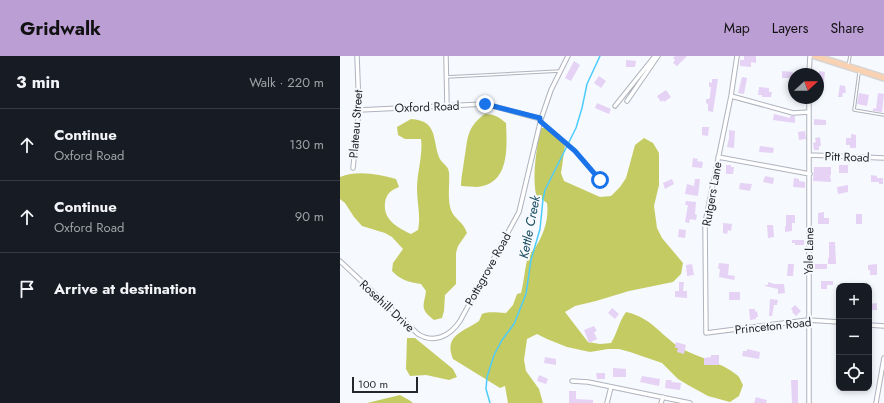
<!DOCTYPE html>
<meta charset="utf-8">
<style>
body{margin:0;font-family:Jost,sans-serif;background:#20242c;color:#f1f3f6}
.controls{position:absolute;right:12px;bottom:12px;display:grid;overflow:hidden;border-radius:8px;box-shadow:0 2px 6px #0003}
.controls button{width:36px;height:36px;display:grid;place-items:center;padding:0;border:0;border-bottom:1px solid #363941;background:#171b24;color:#f1f3f6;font:20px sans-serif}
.compass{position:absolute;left:448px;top:12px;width:36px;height:36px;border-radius:50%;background:#171b24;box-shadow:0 2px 6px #0003;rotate:69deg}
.scale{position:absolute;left:12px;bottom:10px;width:66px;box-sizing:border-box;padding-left:4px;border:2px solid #25272a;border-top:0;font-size:11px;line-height:14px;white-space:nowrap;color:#25272a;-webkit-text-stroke:3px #f6f9fe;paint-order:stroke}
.stop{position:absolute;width:12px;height:12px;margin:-9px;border:3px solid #1a73e8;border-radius:50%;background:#fff}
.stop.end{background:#1a73e8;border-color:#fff;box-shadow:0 1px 4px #0008}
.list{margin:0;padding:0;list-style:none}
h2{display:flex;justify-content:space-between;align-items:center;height:52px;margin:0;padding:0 16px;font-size:17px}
h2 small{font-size:13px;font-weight:400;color:#9ea1a6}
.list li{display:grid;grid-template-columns:26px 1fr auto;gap:12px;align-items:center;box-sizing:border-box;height:72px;padding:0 16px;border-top:1px solid #363941}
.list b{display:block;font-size:15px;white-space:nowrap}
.list p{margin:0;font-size:13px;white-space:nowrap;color:#9ea1a6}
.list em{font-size:13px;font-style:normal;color:#9ea1a6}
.icon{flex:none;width:22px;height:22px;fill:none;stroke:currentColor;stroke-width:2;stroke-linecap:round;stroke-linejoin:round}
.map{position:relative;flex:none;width:544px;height:347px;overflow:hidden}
header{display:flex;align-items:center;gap:24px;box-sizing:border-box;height:56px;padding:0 20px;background:#bb9ed4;color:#111}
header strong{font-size:19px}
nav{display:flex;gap:22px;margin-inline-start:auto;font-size:14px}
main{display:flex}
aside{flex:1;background:#171b24}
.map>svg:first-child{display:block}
.forest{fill:#c5cb63}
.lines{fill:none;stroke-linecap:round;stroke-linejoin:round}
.stream{stroke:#4dccfb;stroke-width:1.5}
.building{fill:#e5d2f5}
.service-casing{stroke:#afb3bc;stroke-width:3.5}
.minor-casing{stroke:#afb3bc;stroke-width:5.5}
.primary-casing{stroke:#d3d4d4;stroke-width:8}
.service{stroke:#fff;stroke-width:1.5}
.minor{stroke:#fff;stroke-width:3.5}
.primary{stroke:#f9d2b4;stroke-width:5.5}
.route{stroke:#1a73e8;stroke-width:5}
.labels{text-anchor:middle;stroke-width:4;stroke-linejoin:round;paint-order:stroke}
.street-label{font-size:12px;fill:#25272a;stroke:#f6f9fe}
.water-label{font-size:13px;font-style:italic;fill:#164b5e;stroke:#f6f9fe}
</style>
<header>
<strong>Gridwalk</strong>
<nav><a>Map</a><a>Layers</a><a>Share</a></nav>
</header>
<main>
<aside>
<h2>3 min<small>Walk · 220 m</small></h2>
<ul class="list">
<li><svg class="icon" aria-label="ahead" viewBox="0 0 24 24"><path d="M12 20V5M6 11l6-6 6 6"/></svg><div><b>Continue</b><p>Oxford Road</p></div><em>130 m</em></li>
<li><svg class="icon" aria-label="ahead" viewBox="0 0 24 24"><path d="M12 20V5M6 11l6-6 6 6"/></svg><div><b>Continue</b><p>Oxford Road</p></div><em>90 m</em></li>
<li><svg class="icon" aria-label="arrive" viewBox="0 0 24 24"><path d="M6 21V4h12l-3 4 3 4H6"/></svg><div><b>Arrive at destination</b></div></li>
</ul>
</aside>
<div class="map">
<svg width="544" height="347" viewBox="0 0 544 347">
<rect width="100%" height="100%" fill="#f6f9fe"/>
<path class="forest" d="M145,58C154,58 159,61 166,67C167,91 170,128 137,131C132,131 126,130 121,130C121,121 123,114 124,105C128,85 125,72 145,58Z
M71,63C98,65 92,82 99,101C101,107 108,109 109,116C110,129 107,142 111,154C114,163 123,165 127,177L118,190L116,197V228L105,239L104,255L102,262L94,264C79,253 84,250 86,235L81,228C69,226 60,224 52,215L53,207L63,193L52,181L45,177L22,170L14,161L5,147L0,143V121C18,114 38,118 56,123L59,131C51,134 46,138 45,147C43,164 58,172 71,178L78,174C81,159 77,148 77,133C77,116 83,100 81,83H65L58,79L57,71Z
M200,72H208L225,90L221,117L224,125L260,141L271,140L280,131L286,122L295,89L304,82L313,87L319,97V129L314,150L317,172L322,182L343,207L341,218L333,226L289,235L256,245L235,250L225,256L248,286L260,288L271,287C278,276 278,267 286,256C310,261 320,278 339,291C357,302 380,305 397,319C400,321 401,326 403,329L399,340L390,346L368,340L348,329L338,323L322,307L290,296L279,293H268L250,296L227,291L207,283L197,278L187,283L184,304L186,315L199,333L203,347H168L165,330L160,332L113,303C103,279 125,275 139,265L142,258C151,255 157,257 166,257L173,249L177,238L181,237C184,227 185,207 189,199C191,196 193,194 195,192C204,178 209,163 207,147L196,139C192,116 197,94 200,72Z
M67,282H75L113,313L117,321L109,324L86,319L70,320L66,313Z
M60,339L69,344L73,347H27Z"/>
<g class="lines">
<path class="stream" d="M150,347L146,333L147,321L154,299L162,284L174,268L186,238L191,204L200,173L203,143L205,134L236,72L242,52L247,28L260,0"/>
</g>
<path class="building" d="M335,0H347L337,10L333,7L335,4L333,2Z
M404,0H416V7L411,6V11L400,10V4H404Z
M286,4L296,5L295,11H286Z
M234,5L240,9L231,25L225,22Z
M442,15L453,16V22H442Z
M479,15L485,16L483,35H478Z
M259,20L266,25L261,32L254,27Z
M402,21L407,22L404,38L398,37Z
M372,23H378L373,56L368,55V48L366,47V43H369L370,41L371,31H369V26L372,27Z
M500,29L505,30L506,37H503L502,41H498Z
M419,31L429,32V36H432L431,41H422V39H418Z
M326,34L331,41L324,46L323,44L321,46L317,40Z
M519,37L529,39L527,50L517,48Z
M538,37L544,38L542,56L533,55V52L536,53Z
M257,47L271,53L269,58L255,52Z
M434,58L450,62V60H455V67L433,64Z
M474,63L486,64V69H474Z
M362,71H369L368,80L362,79Z
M389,74L395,75L394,92L387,91L389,82Z
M465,75L466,83L459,84L458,76Z
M511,78L516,79V92H510V89H506V82H511Z
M480,81L481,90H479V94H474L473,87L476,86L475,82Z
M420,90L434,92L433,97L419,96Z
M353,102L358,103L357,105L363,106L362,112L352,111Z
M386,109H391V111H394L393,118H386Z
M499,109H508V117H499Z
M474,111H491V119H490L491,126L473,125Z
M531,119L537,120V122H543V128H539V126H531Z
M425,120L434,122L433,128L423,126Z
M454,122L459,123V125L465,126V132L453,131Z
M332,123L334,128L325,133L323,127Z
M355,123H360L358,140L345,138L347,128L354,130Z
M400,127L412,128L410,135L399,133Z
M508,129V136L498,138L497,131Z
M346,145L356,146L355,158L357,159L356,164L350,163L349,167L345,166L348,149H345Z
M484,156V162H489V168H478V157Z
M516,158H522V168H516Z
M446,159H455V167H452V175L445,176V170H446Z
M383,167L392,168L391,175L388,174L387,178L383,177Z
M427,169H433L434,181L428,182Z
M339,173L346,174L345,182L338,181Z
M452,184H464V189H455V187H452Z
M489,186H495L496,208H488V202H489Z
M379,207L389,208L388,219L395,220L394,224L379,221L380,213H378Z
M352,208L354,219L347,220L346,209Z
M448,208H454L453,220H447Z
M475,208H487V213H475Z
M537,208V219H530V214H528V209Z
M481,225H493V229H487V233H481Z
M339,226H344L343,235H347V242L335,241V235H339Z
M428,226L434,228H444L445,237L438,238V233L425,230V229H428Z
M389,236H400V244H389Z
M430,243L438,244L437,249H434L432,260H429Z
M537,247V254H529V248Z
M455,249L461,255L456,260L452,256L453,255L451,253Z
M272,252L279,258L275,263L268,257Z
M409,253H415V256L417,255L418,261H416V263L410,264Z
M254,270L257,275L254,276L257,283L249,287L244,274Z
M336,286L346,289L344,298L337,296L338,292H335Z
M407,293L420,296L419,303L402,300L403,295H407Z
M371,299H379V309H364V302L371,301Z
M205,301L216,303V309L204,307Z
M273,312L286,313V321H273Z
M256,317H265V323H257Z
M199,319L208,323L206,328L197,325Z
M302,320L320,323L319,330L300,326Z
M326,324H332L331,326L341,327L340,334L325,332Z
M451,324H458V347H452Z
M229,335H236V343L253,344V347H229Z
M416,341L427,344L426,347H414Z"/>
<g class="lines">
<g class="service-casing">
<path id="service" d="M508,10L510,0
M519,17L514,54L544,59
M106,21L220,15
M201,67L235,95L260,124"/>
</g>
<g class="minor-casing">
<path id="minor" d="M106,0L107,50
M397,0L391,40L365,167L366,277L468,264L499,266
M469,18L470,0
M391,40L453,57L469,56
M287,45L318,0
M275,50L315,0
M19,54L145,48L201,63
M470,99L544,102
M378,101L470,118
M13,112L19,54L17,0
M0,205L78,278C94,288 110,280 120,265L179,156L201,63L211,34L228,0
M529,269L544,270
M232,325L248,326L350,347
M267,347L271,331
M321,347L323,341
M469,347V42
M536,347L544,302"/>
</g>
<g class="primary-casing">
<path id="primary" d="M475,0L544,22"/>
</g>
<use href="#service" class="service"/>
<use href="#minor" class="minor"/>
<use href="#primary" class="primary"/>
</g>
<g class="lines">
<path class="route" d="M145,48L200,62V65L235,95L260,124"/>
</g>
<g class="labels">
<g class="street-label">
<text transform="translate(87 51) rotate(-2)" y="4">Oxford Road</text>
<text transform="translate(16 68) rotate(-86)" y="4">Plateau Street</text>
<text transform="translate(507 101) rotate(2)" y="4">Pitt Road</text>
<text transform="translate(372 138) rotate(-80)" y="4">Rutgers Lane</text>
<text transform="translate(469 195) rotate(-89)" y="4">Yale Lane</text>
<text transform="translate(148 213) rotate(-61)" y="4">Pottsgrove Road</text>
<text transform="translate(47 250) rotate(43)" y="4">Rosehill Drive</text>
<text transform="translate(433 270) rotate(-6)" y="4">Princeton Road</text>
</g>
<g class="water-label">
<text transform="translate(189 171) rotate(-79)" y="5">Kettle Creek</text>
</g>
</g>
</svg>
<div class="controls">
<button>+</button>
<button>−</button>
<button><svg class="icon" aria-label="locate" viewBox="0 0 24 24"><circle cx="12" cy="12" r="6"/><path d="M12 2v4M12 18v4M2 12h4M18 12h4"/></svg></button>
</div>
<svg class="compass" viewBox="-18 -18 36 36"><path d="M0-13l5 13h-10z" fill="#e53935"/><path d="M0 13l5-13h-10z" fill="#9ea1a6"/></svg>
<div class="scale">100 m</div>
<div class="stop" style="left:260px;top:124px"></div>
<div class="stop end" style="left:145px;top:48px"></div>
</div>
</main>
